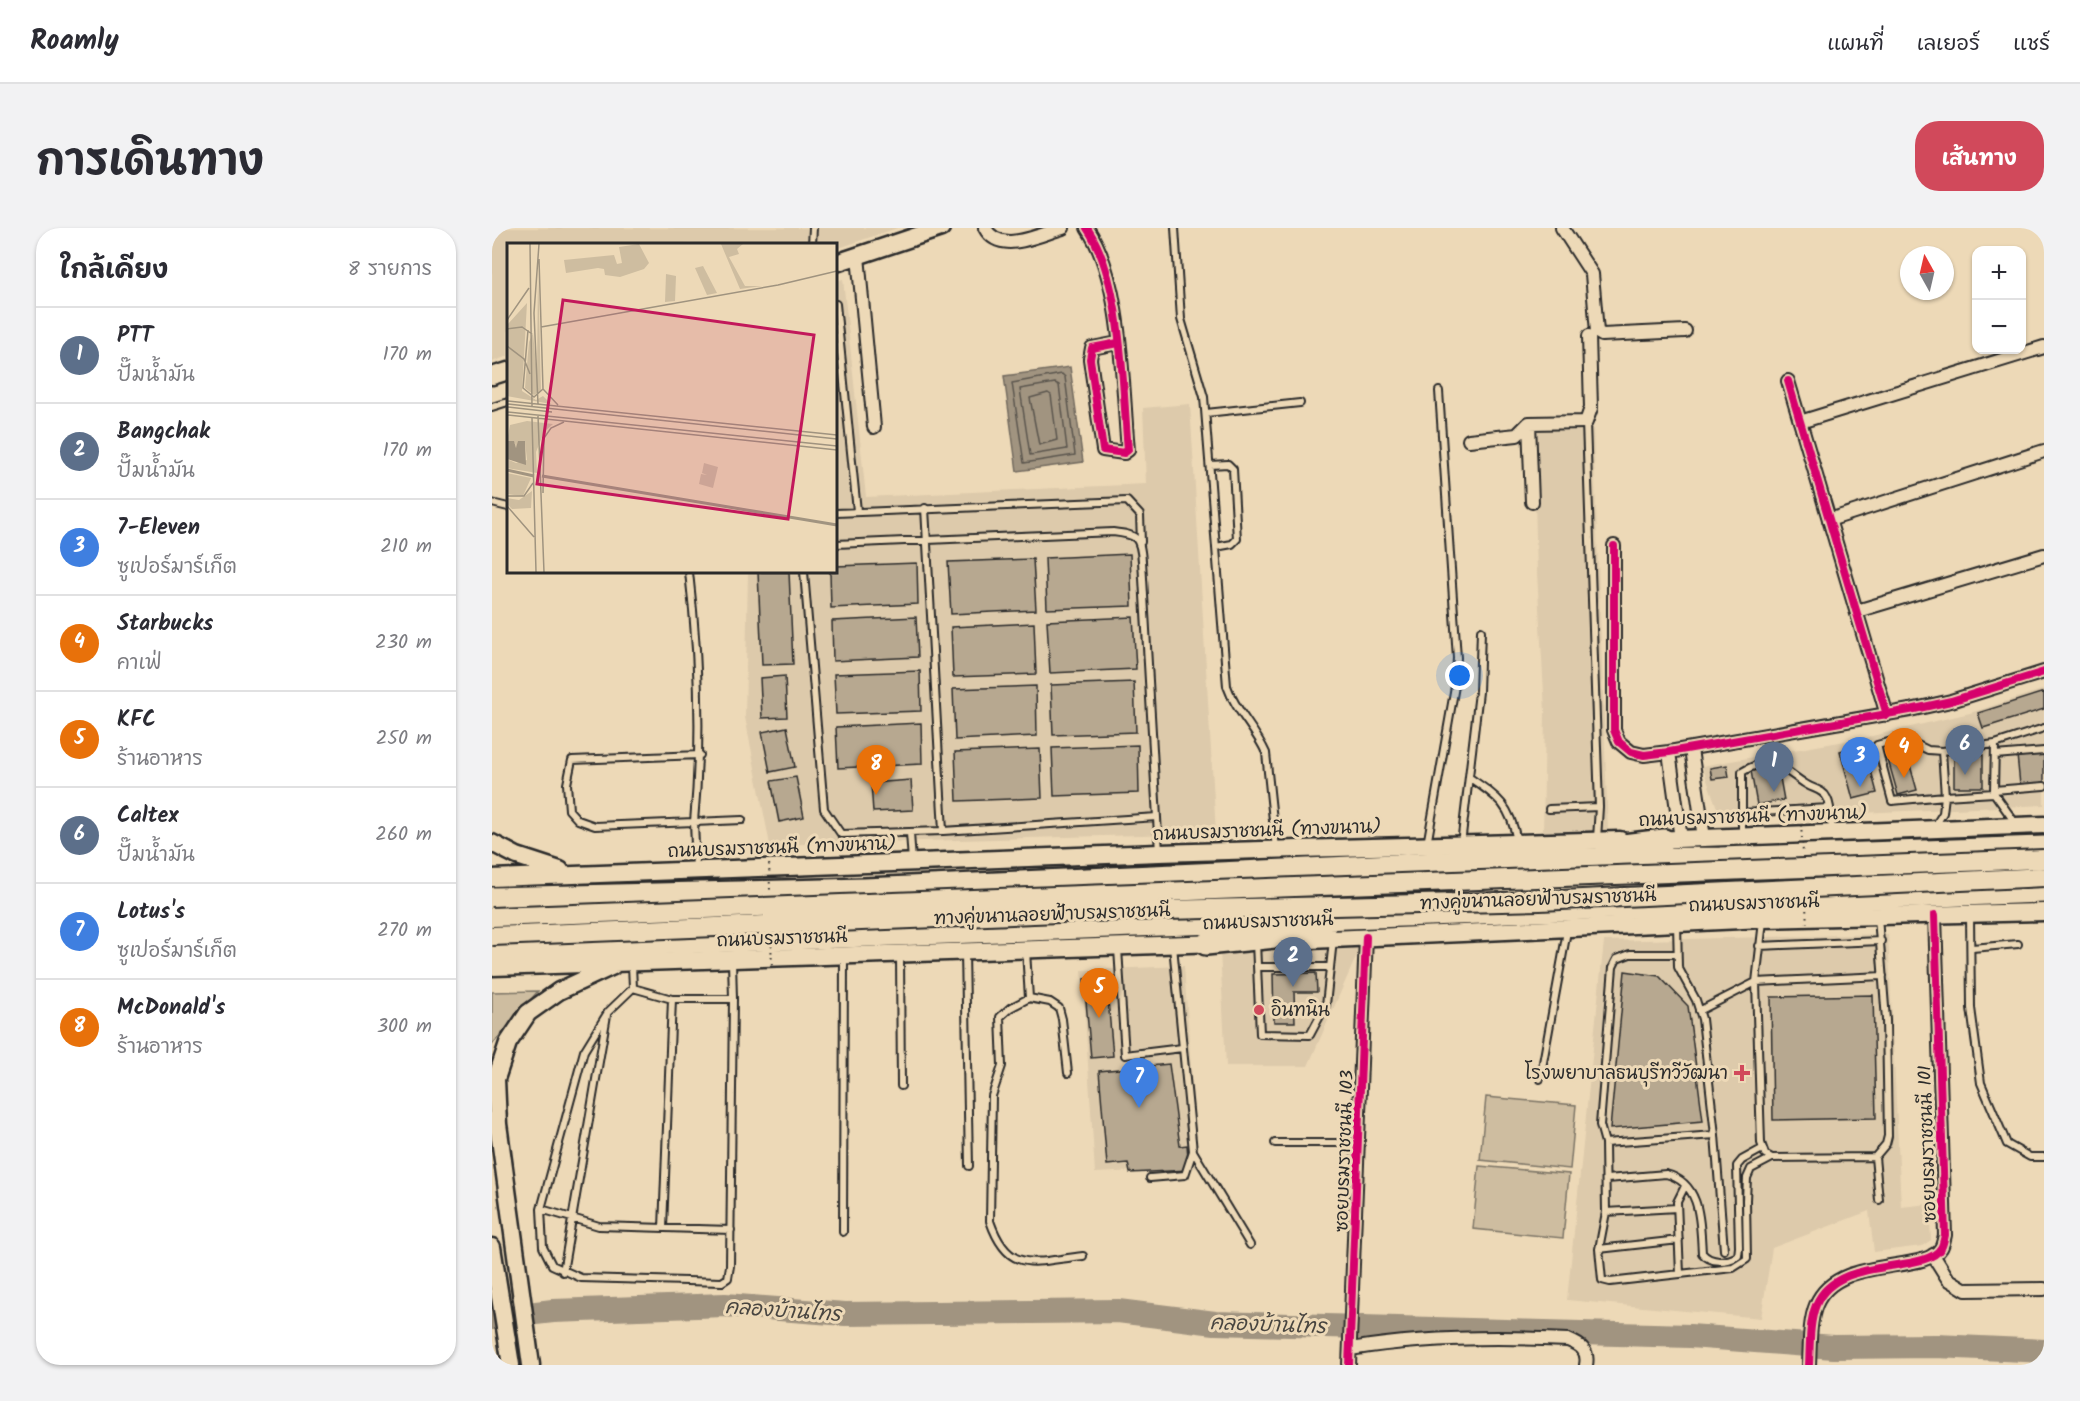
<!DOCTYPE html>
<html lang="th">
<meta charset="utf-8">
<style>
body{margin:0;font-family:Kalam,"Playpen Sans Thai",sans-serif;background:#f2f2f3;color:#2b2b33}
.controls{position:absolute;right:18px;top:18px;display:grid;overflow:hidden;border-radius:12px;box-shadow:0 2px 4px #0004}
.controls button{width:54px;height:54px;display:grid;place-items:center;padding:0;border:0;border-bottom:2px solid #e1e1e2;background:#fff;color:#2b2b33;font:30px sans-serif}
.compass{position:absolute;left:1408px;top:18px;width:54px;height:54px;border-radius:50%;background:#fff;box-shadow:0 2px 4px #0004;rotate:352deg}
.you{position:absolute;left:968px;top:448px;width:21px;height:21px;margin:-15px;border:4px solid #fff;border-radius:50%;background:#1a73e8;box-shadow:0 0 0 9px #1a73e833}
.badge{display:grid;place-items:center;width:39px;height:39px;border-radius:50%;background:#d1495b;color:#fff;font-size:20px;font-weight:700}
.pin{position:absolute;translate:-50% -50px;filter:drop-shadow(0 2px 3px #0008)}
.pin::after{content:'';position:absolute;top:32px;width:21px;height:18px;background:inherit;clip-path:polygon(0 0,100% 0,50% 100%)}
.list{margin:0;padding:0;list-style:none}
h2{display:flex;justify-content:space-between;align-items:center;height:78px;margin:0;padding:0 24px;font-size:26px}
h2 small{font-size:20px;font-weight:400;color:#7c7c81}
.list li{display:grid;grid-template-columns:39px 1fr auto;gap:18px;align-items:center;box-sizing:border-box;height:96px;padding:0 24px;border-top:2px solid #e1e1e2}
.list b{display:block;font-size:22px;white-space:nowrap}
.list p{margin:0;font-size:20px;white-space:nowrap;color:#7c7c81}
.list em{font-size:20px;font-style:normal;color:#7c7c81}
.map{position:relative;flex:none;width:1552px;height:1137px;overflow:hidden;border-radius:24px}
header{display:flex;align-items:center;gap:36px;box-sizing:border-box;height:84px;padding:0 30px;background:#fff;border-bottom:2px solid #e1e1e2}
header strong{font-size:28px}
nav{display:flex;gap:33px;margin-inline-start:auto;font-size:21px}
.intro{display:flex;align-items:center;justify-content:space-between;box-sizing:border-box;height:144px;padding:0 36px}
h1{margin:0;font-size:42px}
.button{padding:15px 27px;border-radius:24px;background:#d1495b;color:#fff;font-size:21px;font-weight:700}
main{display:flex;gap:36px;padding:0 36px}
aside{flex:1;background:#fff;border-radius:24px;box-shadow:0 2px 4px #0004}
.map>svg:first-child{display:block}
.built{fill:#ddcaab}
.green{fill:#cebda0;stroke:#7c7466;stroke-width:1.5}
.water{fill:#a19480;stroke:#726a5e;stroke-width:1.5}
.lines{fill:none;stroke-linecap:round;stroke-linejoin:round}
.shore{stroke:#5a554d;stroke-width:1.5}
.river{stroke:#a19480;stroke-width:24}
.building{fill:#b7a890;stroke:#2b2b2b;stroke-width:1.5}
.lane-casing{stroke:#2b2b2b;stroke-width:10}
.street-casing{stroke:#2b2b2b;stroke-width:16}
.secondary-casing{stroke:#2b2b2b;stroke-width:21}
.highway-casing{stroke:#2b2b2b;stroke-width:26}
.lane{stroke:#edd9b7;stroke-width:6}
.street{stroke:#edd9b7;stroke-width:12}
.secondary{stroke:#edd9b7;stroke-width:16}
.highway{stroke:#edd9b7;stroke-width:21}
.primary-bridge-casing{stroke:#2b2b2b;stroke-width:22;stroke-linecap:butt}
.path-bridge{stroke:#2b2b2b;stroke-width:2;stroke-dasharray:1.5 4.5;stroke-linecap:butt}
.primary-bridge{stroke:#edd9b7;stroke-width:18}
.cycleway-casing{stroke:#edd9b7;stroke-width:11}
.cycleway{stroke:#d6006c;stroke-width:8}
.poi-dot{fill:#d1495b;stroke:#edd9b7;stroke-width:2}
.labels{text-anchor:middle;stroke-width:6;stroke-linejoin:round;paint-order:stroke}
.street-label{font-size:18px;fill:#2b2b2b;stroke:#edd9b7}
.poi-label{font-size:18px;fill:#2b2b2b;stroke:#edd9b7;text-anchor:start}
.water-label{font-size:20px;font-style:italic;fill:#484540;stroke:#edd9b7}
.inset-river{fill:none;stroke:#a19480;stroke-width:3}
.inset-road{fill:none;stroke:#9f937f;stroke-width:1.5}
.view{fill:#c2185b;fill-opacity:0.15;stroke:#c2185b;stroke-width:3}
.inset-edge{fill:none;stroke:#2b2b2b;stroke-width:3}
</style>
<header>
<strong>Roamly</strong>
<nav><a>แผนที่</a><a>เลเยอร์</a><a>แชร์</a></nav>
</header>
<div class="intro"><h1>การเดินทาง</h1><a class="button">เส้นทาง</a></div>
<main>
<aside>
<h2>ใกล้เคียง<small>8 รายการ</small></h2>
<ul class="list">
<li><span class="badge" style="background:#5c6f8a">1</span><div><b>PTT</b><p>ปั๊มน้ำมัน</p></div><em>170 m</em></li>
<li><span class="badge" style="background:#5c6f8a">2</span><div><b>Bangchak</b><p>ปั๊มน้ำมัน</p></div><em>170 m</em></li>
<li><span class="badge" style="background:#3f7fe0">3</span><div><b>7-Eleven</b><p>ซูเปอร์มาร์เก็ต</p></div><em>210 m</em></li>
<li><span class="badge" style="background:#e8710a">4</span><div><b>Starbucks</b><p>คาเฟ่</p></div><em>230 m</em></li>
<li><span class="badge" style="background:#e8710a">5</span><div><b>KFC</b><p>ร้านอาหาร</p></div><em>250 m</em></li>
<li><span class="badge" style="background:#5c6f8a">6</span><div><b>Caltex</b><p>ปั๊มน้ำมัน</p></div><em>260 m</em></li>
<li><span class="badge" style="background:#3f7fe0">7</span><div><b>Lotus's</b><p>ซูเปอร์มาร์เก็ต</p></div><em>270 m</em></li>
<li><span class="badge" style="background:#e8710a">8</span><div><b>McDonald's</b><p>ร้านอาหาร</p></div><em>300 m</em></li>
</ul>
</aside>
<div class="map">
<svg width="1552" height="1137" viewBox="0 0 1552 1137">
<rect width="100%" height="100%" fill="#edd9b7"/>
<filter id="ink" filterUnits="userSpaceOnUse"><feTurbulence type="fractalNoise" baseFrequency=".0167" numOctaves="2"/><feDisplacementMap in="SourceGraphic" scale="12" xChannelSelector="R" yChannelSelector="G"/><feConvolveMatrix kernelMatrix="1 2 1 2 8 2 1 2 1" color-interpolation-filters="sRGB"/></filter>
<g filter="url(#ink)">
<path class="built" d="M0,0H405L344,21V16H16V128L0,134Z
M351,51L374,269L654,256L651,180L698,176L724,605L278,617L253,489L256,344H344V53Z
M1101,198L1116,603L1051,609L1053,483L1045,345L1041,200Z
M1552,461V577L1229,591L1210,538L1376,509L1478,485Z
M1396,706L1409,979L1437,976L1439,1012L1430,1018L1382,1024L1377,983L1280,1020L1269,1090L1075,1072L1112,713Z
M868,720L816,838H734L728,723Z
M692,738L706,940L603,945L590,742Z"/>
<path class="green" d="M46,763L0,817V764Z
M994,869L1084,877L1078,941L988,932Z
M987,938L1077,946L1071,1010L981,1001Z"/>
<path class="water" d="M578,139L591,234L525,243L512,148Z"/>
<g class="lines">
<path class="shore" d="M570,146L573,149L583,227L532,235L520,155Z
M563,155L567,157L575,221L538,227L528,161Z
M556,165L559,167L565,212L547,217L538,170Z"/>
<path class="river" d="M0,1090L61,1083L233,1077L353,1086L626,1083L723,1095L1198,1108L1342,1119L1444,1118L1552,1123"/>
</g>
<path class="building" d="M638,326L640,378L555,381L553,330Z
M541,331L544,382L459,386L456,334Z
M425,335L426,376L339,380L338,344H344V338Z
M266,344H297L301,436L270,437Z
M424,389L426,429L341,433L340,393Z
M641,389L644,441L558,445L555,393Z
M542,395L544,446L461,449L459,399Z
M428,443L429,483L344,486L342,446Z
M293,448L295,489L270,490L268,450Z
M642,454L644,504L561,507L559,457Z
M544,458L545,508L463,512L461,461Z
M1552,464V481L1491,500L1486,485Z
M429,495L430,536L346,540L344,499Z
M295,499L303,539L278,544L270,504Z
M1372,516L1385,565L1361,571L1348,523Z
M1412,516L1425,562L1406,567L1393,521Z
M646,517L647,565L562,568L560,520Z
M548,521L550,570L465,573L463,524Z
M1552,525V555L1528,557L1525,527Z
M1462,527H1491V559H1462Z
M1235,537L1237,549L1220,551L1218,540Z
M1286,539L1292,572L1265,577L1259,543Z
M304,549L312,589L287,594L279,553Z
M419,552L421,582L381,584L379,555Z
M1133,743L1167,748L1196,778L1211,893L1118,901Z
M824,745L825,764H802L803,794H782L781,746Z
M614,749L621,828L599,830L592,751Z
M1381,767L1384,890L1281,892L1279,769Z
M677,836L688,918L695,917L697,942L638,945L636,935L615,937L607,843Z"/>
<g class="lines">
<g class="lane-casing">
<path id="lane" d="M683,0L689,91L712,169L735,458C744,484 763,500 774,525L784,621
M320,16L321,0
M344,76L365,283
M0,179L16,174
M714,185L808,175
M1094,194L1107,579L1105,611
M718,237L736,236L741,241L745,311L740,316L724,319
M0,275L16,279
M433,280L451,603
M344,285L635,273L648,287L649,314
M344,316L621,304C645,307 648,308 650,333L667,624
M197,344C207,429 210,509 202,594L250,592
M312,344L332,581L349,606L451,603L665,589
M1450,523L1436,522L1411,510L1385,517L1400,573L1453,568L1450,523L1503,516L1552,500
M1503,527L1552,523
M978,550C1007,570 1018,577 1025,613
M1502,562L1552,558
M1502,563L1503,516
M1057,581L1107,579
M1249,585L1337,580
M1443,598L1451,585L1453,568L1502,565L1524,596
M418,605L420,633
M1250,609V544C1279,526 1290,540 1312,555C1320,561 1331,561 1335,570C1340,579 1339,593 1340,603
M969,616L987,464L989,403
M935,617L963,458L965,430L947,163
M204,641L202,594L103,598L86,592L77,582L75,556L80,532L208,527
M1478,687L1479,780L1489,855L1515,916L1538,929H1552
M1386,689L1394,792L1396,908L1394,916L1383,929L1387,972
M1271,693L1264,754L1269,915L1273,926L1280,930
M1185,695L1186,739L1204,772L1210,791L1223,907L1232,1022
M764,714L768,806L818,807L834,777L841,712
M681,718L701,923L758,1017
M1267,718L1389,713
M1480,720L1526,716
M626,721L633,827L690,820
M534,723L537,770
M473,724L477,938
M1184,726H1138L1125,731L1121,739L1108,897L1113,915L1223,907
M408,728L409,858
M240,733L241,771
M140,737L141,760
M766,739H838
M141,760L180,771H241L238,1038L236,1050L230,1054L89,1050L60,1037L51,1019L49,981L92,823L116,784Z
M1207,783L1264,754L1391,748
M576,845L570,791L567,780L558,774L537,770L518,780L508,789L510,838L500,868L498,993C517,1048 543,1033 591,1028
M1048,851L1075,703
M783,915H867
M1113,915L1114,984L1107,1021L1110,1052L1118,1054L1188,1046
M658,950L693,947L701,923
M1115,951L1174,946C1210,955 1208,995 1210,1025C1219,1036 1235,1034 1246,1028L1247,1019L1245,938L1250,932L1270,921
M1193,958L1185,974L1188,1046L1241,1040L1255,1031L1254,972L1255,950L1259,941L1280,930L1383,929
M49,981L107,998L239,1002
M1114,984L1185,980
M171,1000L180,771
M351,1004L352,729
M1107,1021L1187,1012
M71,1044L115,787"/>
</g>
<g class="street-casing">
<path id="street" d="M493,0C508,28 548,6 571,0
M595,0C631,53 630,158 636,222L632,225L611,222L598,131L600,120L626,115
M1070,0L1100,46L1105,104L1110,107L1193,103
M366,28L382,199
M1296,153L1395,487
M1308,194L1552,119
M1037,195L1040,274
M977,212L1025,207L1037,195L1094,194L1099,180L1097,108
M1337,292L1552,223
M1122,318V502L1127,514L1139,524L1152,527L1177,524L1418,482L1459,473L1552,444
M1365,383L1552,327
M1199,521L1212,610
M1177,524L1189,611
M1441,1027L1456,1051L1474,1062L1552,1061
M858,1121C931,1109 1002,1108 1076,1112C1088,1117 1097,1122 1094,1137
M857,1137L874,709
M1317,1137C1318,1119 1317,1094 1324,1077C1345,1026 1433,1047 1449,1020C1451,1017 1452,1011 1453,1007L1443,687"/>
</g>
<g class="secondary-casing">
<path id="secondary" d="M344,35L449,0
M0,148L16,143
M1160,612L1552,597
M0,615L25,628L68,642
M0,650L667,625L1128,612
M818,712L1271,691L1552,684
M0,739L727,715
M0,1019L19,1137
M39,1137L6,896L4,851L16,815L36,785L67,763L121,738"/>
</g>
<g class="highway-casing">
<path id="highway" d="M1115,619L1172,612
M0,670L373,661L1034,631L1228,630L1552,619
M714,716L833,704
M0,722L1552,664"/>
</g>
<use href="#lane" class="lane"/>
<use href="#street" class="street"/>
<use href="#secondary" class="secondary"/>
<use href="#highway" class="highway"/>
<g class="primary-bridge-casing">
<path id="primary-bridge" d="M0,689C517,667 1035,653 1552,631
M0,708L592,684L1048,673L1552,649"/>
</g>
<path class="path-bridge" d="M1309,597L1311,625
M277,630L278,663
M1314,676L1315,700
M279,711L280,741"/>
<use href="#primary-bridge" class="primary-bridge"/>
<g class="cycleway-casing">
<path id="cycleway" d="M595,0C631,53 630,158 636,222L632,225L611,222L598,131L600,120L626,115
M1296,153L1395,487
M1122,318V502L1127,514L1139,524L1152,527L1177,524L1418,482L1459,473L1552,444
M857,1137L874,709
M1317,1137C1318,1119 1317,1094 1324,1077C1345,1026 1433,1047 1449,1020C1451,1017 1452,1011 1453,1007L1443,687"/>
</g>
<use href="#cycleway" class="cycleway"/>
</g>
</g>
<g class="poi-dot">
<circle cx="767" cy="782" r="6"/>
<path d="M1247 836h6v6h6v6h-6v6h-6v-6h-6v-6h6z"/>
</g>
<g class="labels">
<g class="street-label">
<text transform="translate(1261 588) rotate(-2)" y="6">ถนนบรมราชชนนี (ทางขนาน)</text>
<text transform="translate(775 602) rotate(-2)" y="6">ถนนบรมราชชนนี (ทางขนาน)</text>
<text transform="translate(290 619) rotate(-2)" y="6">ถนนบรมราชชนนี (ทางขนาน)</text>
<text transform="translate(1046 671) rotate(-2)" y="6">ทางคู่ขนานลอยฟ้าบรมราชชนนี</text>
<text transform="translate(1262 675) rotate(-2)" y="6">ถนนบรมราชชนนี</text>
<text transform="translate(560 686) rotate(-2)" y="6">ทางคู่ขนานลอยฟ้าบรมราชชนนี</text>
<text transform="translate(776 693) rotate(-2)" y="6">ถนนบรมราชชนนี</text>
<text transform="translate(290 710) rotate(-2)" y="6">ถนนบรมราชชนนี</text>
<text transform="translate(1435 916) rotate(-92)" y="6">ซอยบรมราชชนนี 101</text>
<text transform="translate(852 923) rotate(-88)" y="6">ซอยบรมราชชนนี 103</text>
</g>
<g class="poi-label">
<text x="779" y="788">อินทนิน</text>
<text x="1236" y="851" text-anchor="end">โรงพยาบาลธนบุรีทวีวัฒนา</text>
</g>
<g class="water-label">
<text transform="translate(291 1082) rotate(4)" y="7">คลองบ้านไทร</text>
<text transform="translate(776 1096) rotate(2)" y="7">คลองบ้านไทร</text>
</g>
</g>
<g transform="translate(15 15)">
<rect width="330" height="330" fill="#edd9b7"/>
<path d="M132,1L142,20L137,26L113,34L98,32L97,26L91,25L59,30L57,17L107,12L110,21L115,20L112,4ZM214,1H236L230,6L232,11L222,14L238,43H255L233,46ZM196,23L210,50L200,52L188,25ZM31,28L34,148L27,152L18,145L22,99L26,90L30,132ZM159,31L169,33L168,58L158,59ZM20,60L15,148L29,157L36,153L44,161L0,153V82ZM20,178L46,181L37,189L29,209L30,230L0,225V216L9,220L20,217L18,198L9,205L8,200L0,198L3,182ZM197,220L211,224L206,245L192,241L194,231L200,232L195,230ZM0,230L24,235L16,253L0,251ZM25,248L24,265L5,266L0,261V255L12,257Z" fill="#cebda0"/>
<path d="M0,198H7L9,205L11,198H18L19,222L0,216Z" fill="#a19480"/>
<path class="inset-river" d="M0,227L27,233M35,233L330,282"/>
<path class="inset-road" d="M23,1L25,163M32,16L36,146L51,162M0,77L22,45M34,84L271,42L330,28M0,86L15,84L25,91M21,87L16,145L27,154L36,146M0,103L17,116L23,131M0,158L330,192M0,161L330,196M31,161L27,70L32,1M0,164L45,169M0,169L330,203M0,172L330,207M31,173L37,329M25,175L29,329M36,250L37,195L44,185L57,179M0,253H17L26,240M0,263L27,294"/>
<path class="view" d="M56,57L307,92L281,276L30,241Z"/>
<rect width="330" height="330" class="inset-edge"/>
</g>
</svg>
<div class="controls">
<button>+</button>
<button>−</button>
</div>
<svg class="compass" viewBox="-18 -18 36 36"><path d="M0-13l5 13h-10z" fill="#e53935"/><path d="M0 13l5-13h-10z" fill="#7c7c81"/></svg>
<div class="you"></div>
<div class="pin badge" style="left:1282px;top:564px;background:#5c6f8a">1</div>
<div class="pin badge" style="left:801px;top:759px;background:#5c6f8a">2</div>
<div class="pin badge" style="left:1368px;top:559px;background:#3f7fe0">3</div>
<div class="pin badge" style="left:1412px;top:550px;background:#e8710a">4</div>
<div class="pin badge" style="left:607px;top:790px;background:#e8710a">5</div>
<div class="pin badge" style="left:1473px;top:547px;background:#5c6f8a">6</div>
<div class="pin badge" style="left:647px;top:880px;background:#3f7fe0">7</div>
<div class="pin badge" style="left:384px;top:567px;background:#e8710a">8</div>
</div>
</main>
